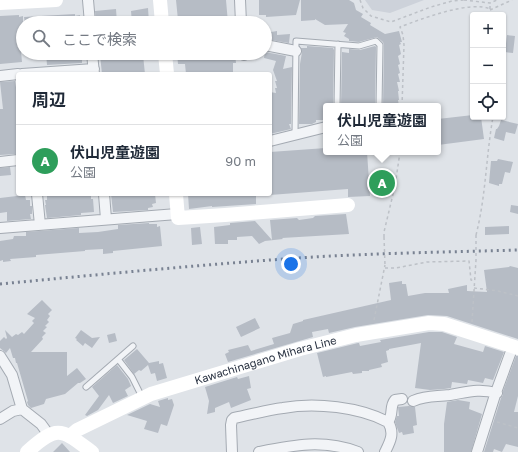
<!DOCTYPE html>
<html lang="ja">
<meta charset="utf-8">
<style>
body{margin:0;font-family:"Golos Text","Noto Sans JP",sans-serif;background:#f6f6f7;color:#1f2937}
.controls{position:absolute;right:12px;top:12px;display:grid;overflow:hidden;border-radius:4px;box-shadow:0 1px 3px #0004}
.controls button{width:36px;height:36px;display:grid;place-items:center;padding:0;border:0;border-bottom:1px solid #e0e1e3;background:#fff;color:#1f2937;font:20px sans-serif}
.you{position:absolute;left:291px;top:264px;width:14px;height:14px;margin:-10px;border:3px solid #fff;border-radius:50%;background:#1a73e8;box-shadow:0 0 0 6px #1a73e833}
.badge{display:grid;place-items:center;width:26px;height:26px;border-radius:50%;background:#ce4458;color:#fff;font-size:13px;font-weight:700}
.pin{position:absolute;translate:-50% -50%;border:2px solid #fff;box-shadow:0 1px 4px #0006}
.popup{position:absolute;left:323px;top:103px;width:118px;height:52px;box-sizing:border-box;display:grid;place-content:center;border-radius:4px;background:#fff;filter:drop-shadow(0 1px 3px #0005);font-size:13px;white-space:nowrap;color:#747a83}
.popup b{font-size:15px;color:#1f2937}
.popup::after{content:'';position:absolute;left:50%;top:100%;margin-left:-8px;border:8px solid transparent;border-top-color:#fff}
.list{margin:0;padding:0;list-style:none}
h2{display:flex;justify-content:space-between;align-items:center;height:52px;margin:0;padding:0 16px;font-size:17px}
h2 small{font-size:13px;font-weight:400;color:#747a83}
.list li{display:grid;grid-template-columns:26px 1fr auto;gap:12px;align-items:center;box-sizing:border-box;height:72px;padding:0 16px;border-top:1px solid #e0e1e3}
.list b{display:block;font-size:15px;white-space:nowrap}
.list p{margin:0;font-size:13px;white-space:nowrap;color:#747a83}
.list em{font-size:13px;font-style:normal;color:#747a83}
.icon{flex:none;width:22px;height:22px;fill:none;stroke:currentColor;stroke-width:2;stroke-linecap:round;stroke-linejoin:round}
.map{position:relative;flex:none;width:518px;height:452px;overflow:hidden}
.search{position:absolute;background:#fff;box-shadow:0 1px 3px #0004;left:16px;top:16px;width:256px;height:44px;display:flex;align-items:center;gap:10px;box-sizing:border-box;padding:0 14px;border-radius:22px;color:#747a83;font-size:15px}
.panel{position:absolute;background:#fff;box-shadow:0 1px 3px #0004;left:16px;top:72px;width:256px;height:124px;border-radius:4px}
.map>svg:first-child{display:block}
.built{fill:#cdd2da}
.building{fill:#b6bcc5}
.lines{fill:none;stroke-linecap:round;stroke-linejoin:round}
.lane-casing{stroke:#a4aab2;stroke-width:7}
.street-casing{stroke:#a4aab2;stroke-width:12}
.path{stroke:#bdc1c7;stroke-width:1.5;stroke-dasharray:3 3;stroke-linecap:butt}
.lane{stroke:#f2f4f7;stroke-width:5}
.street{stroke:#f2f4f7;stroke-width:10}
.secondary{stroke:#fff;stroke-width:14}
.rail{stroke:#798292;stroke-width:3;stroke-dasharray:2 4;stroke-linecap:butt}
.path-bridge{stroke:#bdc1c7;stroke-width:1.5;stroke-dasharray:3 3;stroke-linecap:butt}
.labels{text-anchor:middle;stroke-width:3;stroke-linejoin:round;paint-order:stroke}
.street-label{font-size:11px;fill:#283140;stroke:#eff2f6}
</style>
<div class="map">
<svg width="518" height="452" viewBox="0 0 518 452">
<rect width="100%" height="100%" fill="#dfe3e8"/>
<path class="built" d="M365,0H424L390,13L372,10Z"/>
<path class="building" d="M176,0H226L228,23H209V18L193,20L194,23H181V20H178Z
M259,0H300L296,15L266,17V15H259Z
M301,0H349L354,3L356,10L363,14L361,17L371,23L370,25L385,34L399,31L402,42H400L401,44L399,45L401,54L398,56L400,64L398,65L400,73L398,74L400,82H397L399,91H398L399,100H398L399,106H383L384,45L383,42L377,37L359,42L349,41V39L344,36L346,33L343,32L348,24L325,25L315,19V20L301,21Z
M148,8L149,23H132L131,11Z
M116,9L117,23L96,22L95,11Z
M75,14V16L80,15L81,23H25L24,17Z
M19,15V17L23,16V41H20L22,62L0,64V16Z
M277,31V35L290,34L289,43L265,39V33Z
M507,35L515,36L513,53L505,52Z
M307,46L333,48L334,50L333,106H326V120H316V122L312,124H299L300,64L302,52L301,48H307Z
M375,46L376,47L375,106H341L342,52L349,53V49L360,50Z
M265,52L286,56L283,69L292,67L291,124H289L291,129L270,134V92L276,93L275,88H277L275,81H277L273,70L276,61L264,58Z
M46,53H82V63L47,65Z
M115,53L116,55L138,54V55H143L145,74H102L100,55Z
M177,53H235L236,63H233V74H186L185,64H178Z
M15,81L18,100V151H16V154L0,155V109H3L0,82Z
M473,115V117H481L484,139L438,145V119Z
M501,120L518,124L515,134L506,132L504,141L494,138L496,129H497L499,126Z
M326,148V152H367L370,196L348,197V189L270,195V152Z
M498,159L513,162L510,173L505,172L502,184H499V186L489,183L491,161H497Z
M10,167L11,175L0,176V168Z
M47,194H91V199H93L94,212L81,213V215L47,218L45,205H46L45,200H47Z
M111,194H155L156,203L152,204L153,207L148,208V210L113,212Z
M188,194H256V204L212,207V206L189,209Z
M25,195L26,200H30V206H32V214H30L31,219L7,221V212L0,213V198Z
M511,205L518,206V214L510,212Z
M346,214L349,234L282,238L283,239L265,241L259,244L252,236L237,237V240H228V244H215L214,227L230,225V223L255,221L272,240L270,220L297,218L299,220L313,218L315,216Z
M149,223V224H157V227L160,226L162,246L113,251V253L103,254V249L85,250V251L36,255V257L10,259L11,261L3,262V260L0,261V241L13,239L14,236H26V232L79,228V233L98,232L118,229V225Z
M509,226V234L485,235V227Z
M200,227L202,244L192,245L191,228Z
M510,266L518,268V339L447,316L428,315L355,327L329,333L328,329L312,332L313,337L228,362L225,354L229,352L228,350L248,345L251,351L274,344L272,338L290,333L293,324L303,321V320L391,300L389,283L402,281V284H406L408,296L425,293H449L448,289L467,285V291L487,292L484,270L509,267Z
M42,300L52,310L48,314L50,316L47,320L49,322L45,326L47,327L43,331L46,333L42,337L43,339L31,352H67V376L77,368L86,379L80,383H78L65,394L46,399L44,404L31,408L28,405L27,402L28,401L17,363H16L15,358H13L10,348L6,353L0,348V341L4,337L6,339L7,338L5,330L12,337L16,334L18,335L22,332L24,334L34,323L32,321L35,318L27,314Z
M255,318L260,328L241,337L236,327Z
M81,330L92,338L100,337L92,348L85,343L83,346L76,340L77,339L75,338Z
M429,332H442L457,337L454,344L483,352L485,346L504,352L493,380L485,378L483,383L468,380L467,384L452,382L451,388L444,389L430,390L415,388L421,343L389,349V350L386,351L388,362L381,364L382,367L369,370V371H362V373L353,374L352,372L326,377V376L323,377L317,353L358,343H359L360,346L381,342L380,340Z
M115,333L117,341L109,343L107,335Z
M137,349L149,363L159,361V364L163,363L167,378L157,381L155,373L151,374L148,365L141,371L139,370L134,374L124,360Z
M516,356H518V396L514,412H518V447L506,444L502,452L494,449L493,452H484L501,398L503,395V391Z
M117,365L128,379L131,386L125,390L128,396L113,403L109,395L98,410L87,416L85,415L99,396L92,387Z
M249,376L251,388L247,389L251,400L231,408L229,402L215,408V412L207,414L209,401L205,387L237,377L238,379Z
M168,398V400L172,399L174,405L167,426L161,424L158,433L144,429L147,421L127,415L150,404L160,407L158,401Z
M458,400L470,402L469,409L482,414L471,452H444V424L447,402Z
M409,406L415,407L417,425L413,426L414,433L403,435L402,432L399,433L395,422L397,416H399L398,407Z
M62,443L70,452H53Z"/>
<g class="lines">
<g class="lane-casing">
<path id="lane" d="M337,106L338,44
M295,135L296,41L359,46L376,41L380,45L379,106
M118,359L132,377L142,397
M86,387L133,346"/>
</g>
<g class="street-casing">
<path id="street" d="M88,0L90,23
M240,0L241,23
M265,45L296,51
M92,53L94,74
M244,53V55
M22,74L94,69
M0,76L18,74
M270,141L326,127
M0,162L18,160
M37,194L40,225
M104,194L106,219
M0,228L177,214
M0,356L12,375L22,409L41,424L49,435
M413,401C428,395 435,397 450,395C468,392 478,388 497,393
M0,419L13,411L22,409
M388,422C394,414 389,407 395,400L402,399
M232,452L231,425L232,420L234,418C250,415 266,410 283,408C315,402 360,407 388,422C395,433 390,442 385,452
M259,452C294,445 323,439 358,452
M477,452L495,395L513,346"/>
</g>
<path class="path" d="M360,0L363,8L371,16L391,22L431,7L452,1L464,0
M464,0L490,3L497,0
M490,10L512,0
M490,15V3
M402,106L404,45L403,35L400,27C421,19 471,0 490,9
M476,235C486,196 486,156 493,117
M384,237V232L395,186L400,152
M385,268H396L427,262L469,261L471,280L475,281
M474,288L498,291L518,296
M374,320L385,265
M472,322L476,260
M497,422L518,428"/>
<use href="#lane" class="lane"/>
<use href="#street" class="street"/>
<g class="secondary">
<path d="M160,0L162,23"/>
<path d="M0,3L56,0"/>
<path d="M165,53L167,74"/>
<path d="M176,194L178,218L225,215L348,205"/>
<path id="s1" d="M70,436L77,430L151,394L300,349L356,335L429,323L444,324L518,348"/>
<path d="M27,452C58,424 61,429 92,452"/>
</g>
<path class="rail" d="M0,284C104,274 208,264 313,257C381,253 450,252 518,250"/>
<path class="path-bridge" d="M476,235V260
M384,237L385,265"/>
</g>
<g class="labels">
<g class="street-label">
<text dy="4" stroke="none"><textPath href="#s1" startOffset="211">Kawachinagano Mihara Line</textPath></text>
</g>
</g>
</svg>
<div class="controls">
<button>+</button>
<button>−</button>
<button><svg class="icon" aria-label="locate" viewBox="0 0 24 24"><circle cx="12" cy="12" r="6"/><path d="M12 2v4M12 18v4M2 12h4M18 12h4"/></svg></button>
</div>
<div class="you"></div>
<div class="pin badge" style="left:382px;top:183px;background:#2e9e5b">A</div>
<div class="popup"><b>伏山児童遊園</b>公園</div>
<div class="search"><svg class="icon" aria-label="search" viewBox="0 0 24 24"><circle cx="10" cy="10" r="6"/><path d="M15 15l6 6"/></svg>ここで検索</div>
<section class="panel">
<h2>周辺<small></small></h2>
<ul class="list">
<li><span class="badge" style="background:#2e9e5b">A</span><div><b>伏山児童遊園</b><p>公園</p></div><em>90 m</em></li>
</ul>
</section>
</div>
